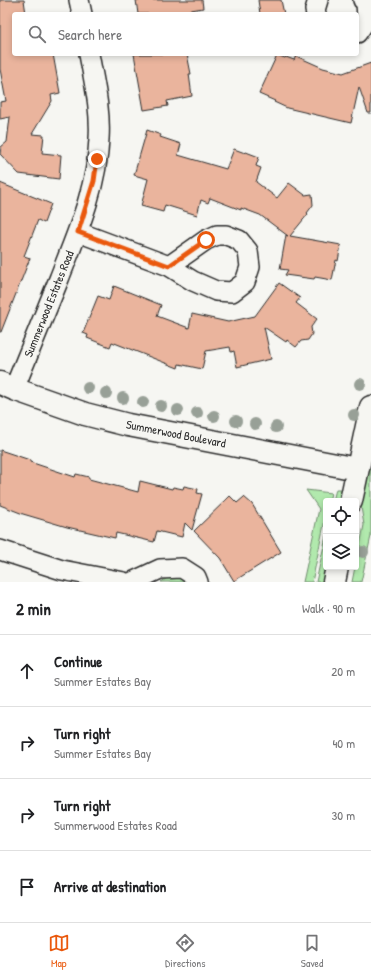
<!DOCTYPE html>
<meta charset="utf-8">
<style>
body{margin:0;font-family:"Patrick Hand",sans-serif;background:#f2f2f2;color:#202124}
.controls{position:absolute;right:12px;bottom:12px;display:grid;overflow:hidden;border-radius:4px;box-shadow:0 2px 6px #0003}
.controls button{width:36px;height:36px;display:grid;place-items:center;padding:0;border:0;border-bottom:1px solid #e0e0e0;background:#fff;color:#202124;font:20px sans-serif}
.stop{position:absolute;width:12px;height:12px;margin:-9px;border:3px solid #ea580c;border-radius:50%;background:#fff}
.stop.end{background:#ea580c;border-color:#fff;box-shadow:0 1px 4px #0008}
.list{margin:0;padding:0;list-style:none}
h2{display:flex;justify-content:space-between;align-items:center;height:52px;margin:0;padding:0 16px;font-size:17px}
h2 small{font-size:13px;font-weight:400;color:#757577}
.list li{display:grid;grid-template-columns:26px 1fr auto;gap:12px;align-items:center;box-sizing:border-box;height:72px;padding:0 16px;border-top:1px solid #e0e0e0}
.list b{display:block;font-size:15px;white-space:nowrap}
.list p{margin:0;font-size:13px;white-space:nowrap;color:#757577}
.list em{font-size:13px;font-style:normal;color:#757577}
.icon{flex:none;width:22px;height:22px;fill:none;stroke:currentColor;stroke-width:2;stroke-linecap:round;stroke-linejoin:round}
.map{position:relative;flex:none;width:371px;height:582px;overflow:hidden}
.search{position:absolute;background:#fff;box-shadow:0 2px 6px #0003;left:12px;right:12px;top:12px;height:44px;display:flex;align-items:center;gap:10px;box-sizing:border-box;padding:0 14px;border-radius:4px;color:#757577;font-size:15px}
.sheet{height:340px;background:#fff}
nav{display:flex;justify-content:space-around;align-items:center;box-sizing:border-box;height:56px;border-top:1px solid #e0e0e0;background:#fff;font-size:11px;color:#757577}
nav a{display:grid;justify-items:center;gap:2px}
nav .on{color:#ea580c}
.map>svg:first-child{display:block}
.green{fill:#b1e9ad;stroke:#6e8a6c}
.building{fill:#eab49d;stroke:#2b2b2b}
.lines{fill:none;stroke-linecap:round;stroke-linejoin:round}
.minor-casing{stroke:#2b2b2b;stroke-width:22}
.tertiary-casing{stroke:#2b2b2b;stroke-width:25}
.minor{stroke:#f6f6f2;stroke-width:19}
.tertiary{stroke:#f6f6f2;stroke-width:22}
.tree{fill:#98a097}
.route{stroke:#ea580c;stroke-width:5}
.labels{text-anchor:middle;stroke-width:4;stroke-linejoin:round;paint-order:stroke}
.street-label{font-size:12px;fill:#2b2b2b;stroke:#f6f6f2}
</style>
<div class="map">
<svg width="371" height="582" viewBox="0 0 371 582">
<rect width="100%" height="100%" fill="#f6f6f2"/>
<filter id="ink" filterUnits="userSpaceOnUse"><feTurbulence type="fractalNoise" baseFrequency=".025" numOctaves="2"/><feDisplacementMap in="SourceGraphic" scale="8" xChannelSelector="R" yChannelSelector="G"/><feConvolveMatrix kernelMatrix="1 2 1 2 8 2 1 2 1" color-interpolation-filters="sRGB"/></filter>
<g filter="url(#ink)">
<path class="green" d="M371,462V536L361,582H352L355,567H356L364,525L361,507V504Z
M336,489H341L342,494L341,501H333Z
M306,490L331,493L329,501H326V515L312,582H303L319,509Z
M326,536V567L324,582H316Z
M177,576L185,580L186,582H161L169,577Z"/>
<path class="building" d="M0,0H24L26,14H14V54H53L60,93L51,95L52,101L32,134L44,135L42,153L61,155L59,179L19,174L0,154L1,147L7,142L10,117L0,119V102L6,101L0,69Z
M136,0H202L203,8L168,14H138Z
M258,0H281L284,14H260Z
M134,54H187L191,74H189L192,96L167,101L168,106L144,110Z
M277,55L285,58L286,57L294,60L296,56L323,68L343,73L371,63V113H368L359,87L351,123L287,108L274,102L275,101L259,94Z
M147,130L161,135L160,137L181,144L178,155L226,169L234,149L245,153L246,152L259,157L256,166L261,168L256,182L277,198L289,183L305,195L312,194L313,205L307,213L308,214L290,236L341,245L338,261L336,260L332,280L315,277L314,279L285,275L288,270L280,269L286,235L288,236L260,215L241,208V210L210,198L208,203L201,200L197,215L165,205L163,212L141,206L148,179L134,175Z
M0,183L51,204L44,223L38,220L24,256L30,258L1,332H0Z
M279,283L300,298L296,303L317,319L311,327L312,334L308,340L301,341L296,347L287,340L286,342L264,327L271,359L237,367L234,351L231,352L230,347L206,351L202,369L179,364L178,368L112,342L110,347L87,338L88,335L83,333L98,296L109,300L114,286L161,305L157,316L189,328L192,314L228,322L255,316Z
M0,450L30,460V462L75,477L76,474L89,477V479L138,492L140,481L172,489L173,487L183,489L184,486L198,489L197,493L202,494L192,530L185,523L182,537L157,531L154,542L116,533L115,538L67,527L23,514L0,505Z
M230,496L237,503L244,497L252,504L281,552L234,581L220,558L194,531Z"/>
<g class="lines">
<g class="minor-casing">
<path id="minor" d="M79,0L82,14
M316,14L315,10L318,0
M357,33L367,19L366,2L363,0
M78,232L169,266L193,281L216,291L232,292L245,282L250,267L248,251L239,240L226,235H217L206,240L169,266
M14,389C29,352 44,315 59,279C77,233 97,188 99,139C101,110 94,82 89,54
M0,550L62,570L124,582
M132,582L160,569L182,568L196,577L198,582"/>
</g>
<g class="tertiary-casing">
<path id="tertiary" d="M0,383L14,389L85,414L128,425L357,469
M351,501L371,407
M334,582L337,567"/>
</g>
<use href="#minor" class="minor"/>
<use href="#tertiary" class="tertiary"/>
</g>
<g class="tree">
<circle cx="360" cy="384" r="6"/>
<circle cx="88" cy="388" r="6"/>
<circle cx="106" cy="393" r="6"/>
<circle cx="123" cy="398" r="6"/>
<circle cx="143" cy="402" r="6"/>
<circle cx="161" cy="406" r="6"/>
<circle cx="178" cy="410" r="6"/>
<circle cx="197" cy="413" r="6"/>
<circle cx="354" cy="415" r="6"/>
<circle cx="214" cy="416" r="6"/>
<circle cx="236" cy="421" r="6"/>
<circle cx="255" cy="424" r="6"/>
<circle cx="276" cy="427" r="6"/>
<circle cx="363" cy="552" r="6"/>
</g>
</g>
<g class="lines" filter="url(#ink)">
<path class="route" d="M97,159L94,181L78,232L169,266L206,240"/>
</g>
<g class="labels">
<g class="street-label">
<text transform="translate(49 304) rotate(-68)" y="4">Summerwood Estates Road</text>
<text transform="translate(176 434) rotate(11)" y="4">Summerwood Boulevard</text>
</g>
</g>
</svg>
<div class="controls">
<button><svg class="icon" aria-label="locate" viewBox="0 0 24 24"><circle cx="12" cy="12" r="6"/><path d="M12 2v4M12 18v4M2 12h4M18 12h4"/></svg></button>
<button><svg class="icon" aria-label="layers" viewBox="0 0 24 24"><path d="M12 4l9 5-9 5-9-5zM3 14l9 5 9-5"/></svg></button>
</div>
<div class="stop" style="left:206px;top:240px"></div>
<div class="stop end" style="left:97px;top:159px"></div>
<div class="search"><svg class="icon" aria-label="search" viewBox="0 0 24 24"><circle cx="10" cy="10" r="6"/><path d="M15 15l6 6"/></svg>Search here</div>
</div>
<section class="sheet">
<h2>2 min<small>Walk · 90 m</small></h2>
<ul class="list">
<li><svg class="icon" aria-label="ahead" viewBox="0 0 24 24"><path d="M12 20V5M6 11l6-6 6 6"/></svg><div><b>Continue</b><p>Summer Estates Bay</p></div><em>20 m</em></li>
<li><svg class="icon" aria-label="right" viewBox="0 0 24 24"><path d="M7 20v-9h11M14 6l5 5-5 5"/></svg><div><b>Turn right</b><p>Summer Estates Bay</p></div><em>40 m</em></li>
<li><svg class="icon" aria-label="right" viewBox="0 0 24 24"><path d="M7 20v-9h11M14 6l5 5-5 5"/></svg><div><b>Turn right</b><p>Summerwood Estates Road</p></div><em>30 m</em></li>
<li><svg class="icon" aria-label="arrive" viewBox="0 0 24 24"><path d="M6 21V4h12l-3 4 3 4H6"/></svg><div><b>Arrive at destination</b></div></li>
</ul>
</section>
<nav>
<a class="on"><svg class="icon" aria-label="map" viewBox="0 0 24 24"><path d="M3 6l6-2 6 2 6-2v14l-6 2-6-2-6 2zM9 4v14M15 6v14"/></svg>Map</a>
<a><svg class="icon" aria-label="directions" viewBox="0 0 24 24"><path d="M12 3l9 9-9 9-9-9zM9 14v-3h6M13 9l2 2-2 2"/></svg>Directions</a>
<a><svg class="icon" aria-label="saved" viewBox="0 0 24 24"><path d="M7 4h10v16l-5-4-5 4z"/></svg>Saved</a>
</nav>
